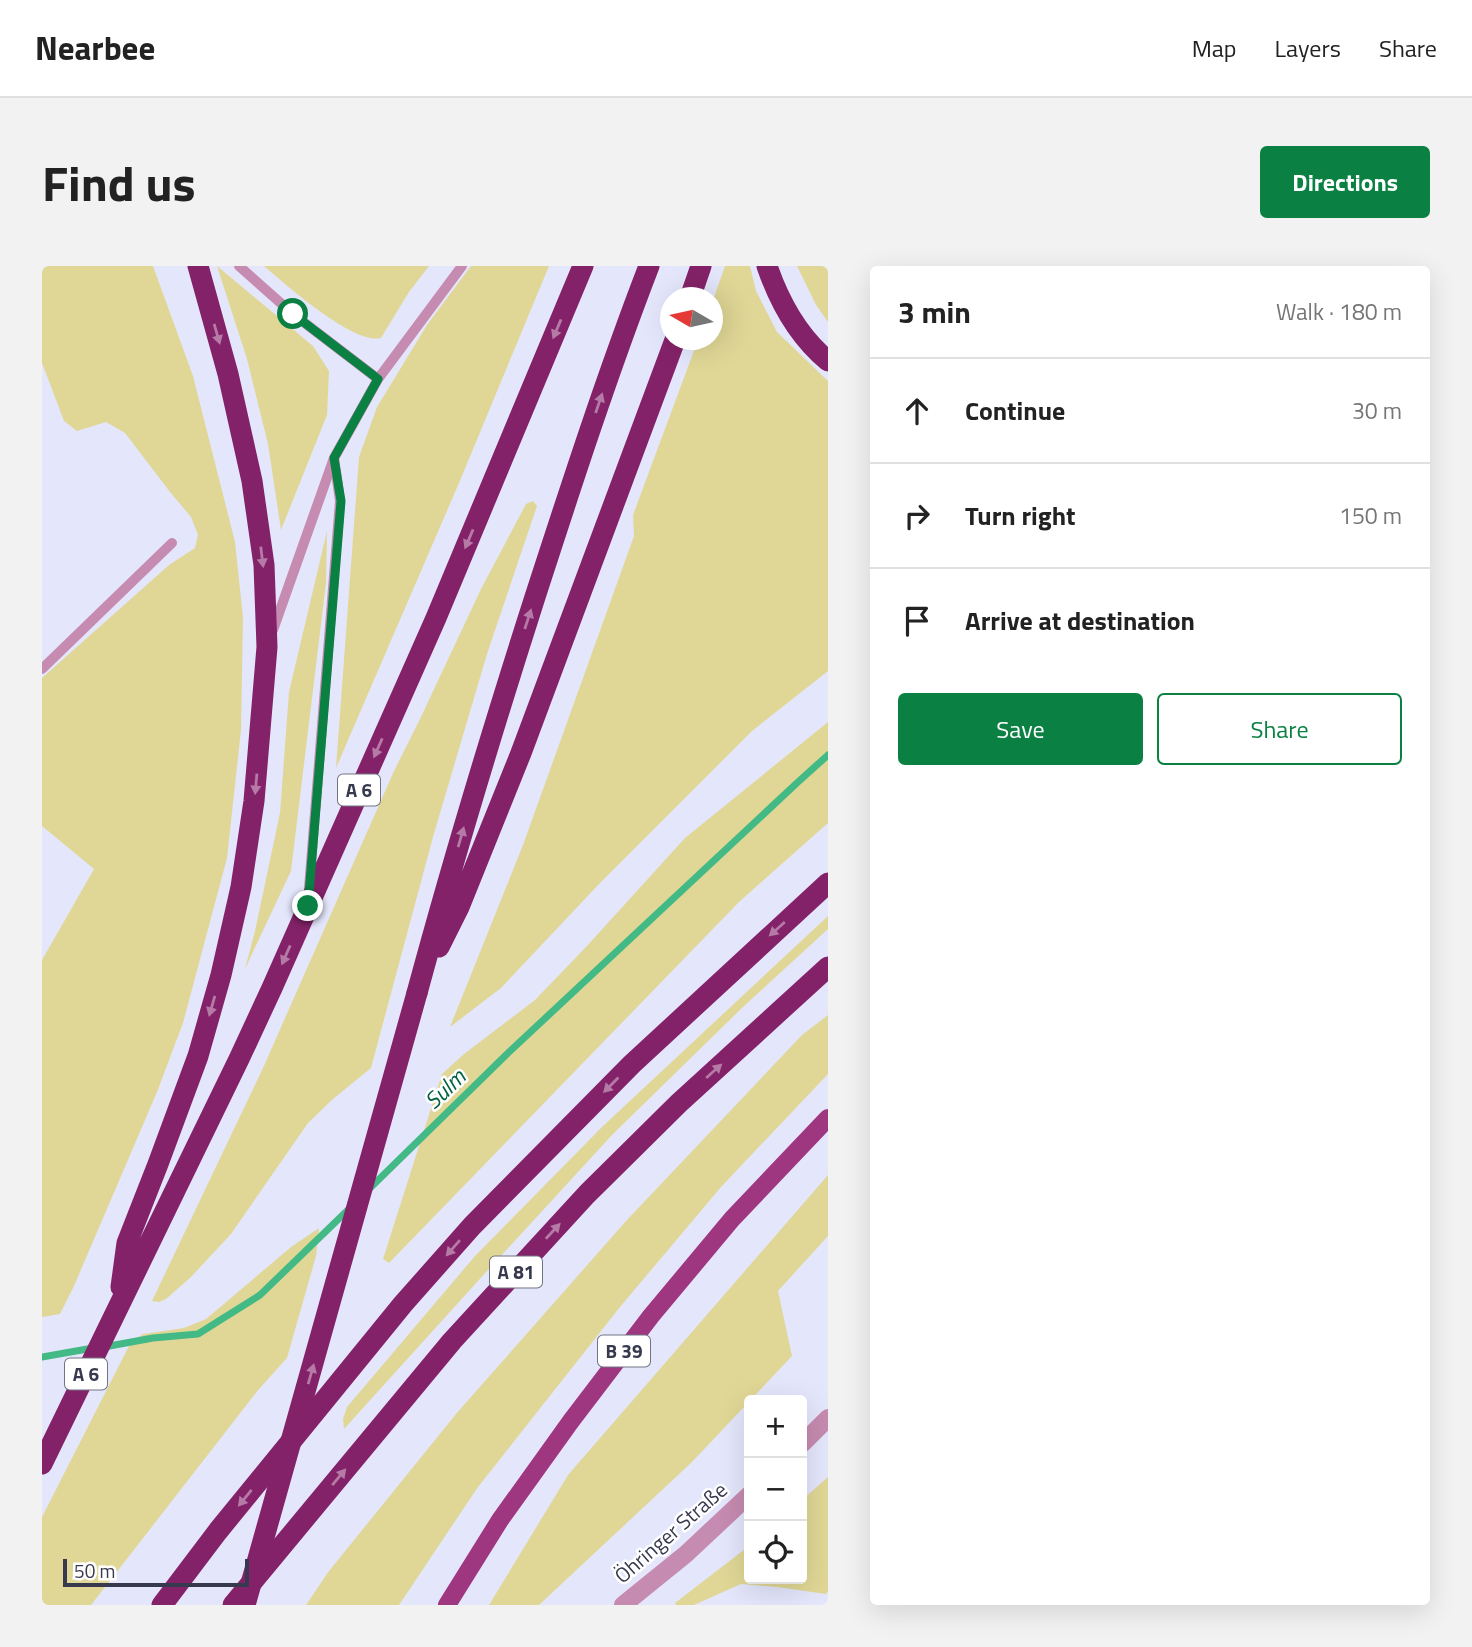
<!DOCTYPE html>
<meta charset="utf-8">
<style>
body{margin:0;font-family:"Titillium Web",sans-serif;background:#f2f2f2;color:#222}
.controls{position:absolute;right:21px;bottom:21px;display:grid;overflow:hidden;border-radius:7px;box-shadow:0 7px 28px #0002}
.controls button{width:63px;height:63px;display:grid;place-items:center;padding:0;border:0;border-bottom:2px solid #e0e0e0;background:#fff;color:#222;font:35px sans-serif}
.compass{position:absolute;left:618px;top:21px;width:63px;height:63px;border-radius:50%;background:#fff;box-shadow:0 7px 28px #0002;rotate:279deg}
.scale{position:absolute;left:21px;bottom:18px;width:186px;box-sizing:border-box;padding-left:7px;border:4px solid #37394e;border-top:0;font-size:19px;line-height:24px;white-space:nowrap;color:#37394e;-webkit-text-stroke:5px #fff;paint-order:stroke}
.stop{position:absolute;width:21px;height:21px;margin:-16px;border:5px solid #0b8043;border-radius:50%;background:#fff}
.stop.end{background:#0b8043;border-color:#fff;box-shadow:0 2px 7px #0008}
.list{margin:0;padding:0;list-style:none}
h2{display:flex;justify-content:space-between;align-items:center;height:91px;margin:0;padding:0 28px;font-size:30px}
h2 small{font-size:23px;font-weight:400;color:#767676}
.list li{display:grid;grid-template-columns:46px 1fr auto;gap:21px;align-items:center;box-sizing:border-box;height:105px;padding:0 28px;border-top:2px solid #e0e0e0}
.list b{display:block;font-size:26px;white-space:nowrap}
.list em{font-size:23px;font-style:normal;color:#767676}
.actions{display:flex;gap:14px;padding:21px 28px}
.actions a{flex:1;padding:16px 0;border:2px solid #0b8043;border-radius:7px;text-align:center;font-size:24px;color:#0b8043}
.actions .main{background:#0b8043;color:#fff}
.icon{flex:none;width:38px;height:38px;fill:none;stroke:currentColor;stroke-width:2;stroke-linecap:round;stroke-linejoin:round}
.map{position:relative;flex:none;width:786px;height:1339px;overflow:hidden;border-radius:7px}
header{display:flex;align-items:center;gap:42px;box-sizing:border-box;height:98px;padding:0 35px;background:#fff;border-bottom:2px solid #e0e0e0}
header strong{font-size:33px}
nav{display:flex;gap:38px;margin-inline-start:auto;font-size:24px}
.intro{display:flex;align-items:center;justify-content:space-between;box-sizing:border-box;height:168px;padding:0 42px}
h1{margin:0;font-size:49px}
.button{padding:18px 32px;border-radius:7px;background:#0b8043;color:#fff;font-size:24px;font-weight:700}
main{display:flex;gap:42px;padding:0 42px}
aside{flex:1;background:#fff;border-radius:7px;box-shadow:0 7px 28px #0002}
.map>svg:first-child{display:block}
.green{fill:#e0d796}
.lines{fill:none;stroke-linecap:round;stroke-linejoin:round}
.stream{stroke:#43b986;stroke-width:7}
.service{stroke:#c68bb0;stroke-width:10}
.tertiary{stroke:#c68bb0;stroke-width:18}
.primary{stroke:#9f3680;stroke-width:18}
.motorway{stroke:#842269;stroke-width:21}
.motorway-bridge{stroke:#842269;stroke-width:21}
.oneway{fill:#b57aa5}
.route{stroke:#0b8043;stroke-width:9}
.labels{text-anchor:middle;stroke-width:5;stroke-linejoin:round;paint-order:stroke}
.shield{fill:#fff;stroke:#737483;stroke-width:2}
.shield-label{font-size:19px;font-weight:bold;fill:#37394e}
.street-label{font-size:21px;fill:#37394e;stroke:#fff}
.water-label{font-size:23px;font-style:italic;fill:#00613f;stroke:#fff}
</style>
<header>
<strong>Nearbee</strong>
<nav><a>Map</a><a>Layers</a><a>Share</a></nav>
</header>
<div class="intro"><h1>Find us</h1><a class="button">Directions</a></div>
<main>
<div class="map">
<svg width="786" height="1339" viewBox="0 0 786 1339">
<rect width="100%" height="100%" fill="#e4e6fc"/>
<path class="green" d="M0,0H111L151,110L193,276L201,351L199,464L185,592L141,757L115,826L32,1020L18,1048L0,1051V694L52,603L0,560V412L127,299L153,282L156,269L149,251L128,226L83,167L64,156L35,165L22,155L0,97Z
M175,0L271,80L287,105L285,149L239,264L226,178L205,93Z
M222,0H387L367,26L339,72C312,79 244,19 222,0Z
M429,0H507L417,217L294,502L317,191L335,141L385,59Z
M683,0H708L714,25L735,66L786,115V405L710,465L558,617L459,722L408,761L481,579L592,270L591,249L656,74H670L671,34Z
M755,0H786V56L774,39Z
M491,235L495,240L445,388L391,571L329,802L291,833L266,857L189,968L149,1011L124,1033L117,1036L110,1035L221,802L352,505L378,453L439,323L484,238Z
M285,265L284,317L249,605L203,703L213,665L238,547L247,426Z
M786,456V557L697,636L347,997L341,993L400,808L422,788L493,734L544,681L643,572Z
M786,650V663L702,740L570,869L445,1005L302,1163L301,1153L305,1141L433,990L560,861Z
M786,749V808L679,921L578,1041L436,1221L357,1339H264L287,1305L414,1148L584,955L760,769Z
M786,909V970L736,1025L750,1090L650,1196L497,1339H447L526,1209Z
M277,962L274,990L245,1092L217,1123L49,1339H0V1251L89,1076L101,1068L142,1062L164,1053L249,981Z
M786,1211V1325L784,1328L735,1321L699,1318L652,1339H634L633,1337L707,1280V1313H760V1234Z"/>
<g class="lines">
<path class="stream" d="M326,924L466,787L756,516L786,489
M62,1081L111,1072L156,1068L218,1029L308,942
M0,1091L51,1082"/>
<path class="service" d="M197,0L251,48L336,113
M231,364L292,192L336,113L420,0
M0,403L130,277
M267,622L298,235L292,192"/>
<path class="tertiary" d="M760,1178L786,1152
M581,1339L644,1288L707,1229"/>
<path class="primary" d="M405,1339L458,1254L529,1155L609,1050L690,953L786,852"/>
<path class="motorway" d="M725,0C737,35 757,71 786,95
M648,32L659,0
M397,681L417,641L479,487L633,74
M375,727C411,594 451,462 493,331C529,220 565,109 607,0
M79,1021L85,977L116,898L156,790L179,709L199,621L212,535L225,381L222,299L210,215L186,108L156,0
M0,1198L197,793L230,722L394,352L541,0
M120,1339L176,1265L361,1038L430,960L590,798L786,617
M191,1339L410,1075L545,928L637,837L786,701"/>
<path class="motorway-bridge" d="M203,1339L375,727"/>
</g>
<defs><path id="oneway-solid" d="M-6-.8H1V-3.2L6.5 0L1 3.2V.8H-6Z" transform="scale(1.75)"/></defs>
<g class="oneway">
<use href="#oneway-solid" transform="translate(515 63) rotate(113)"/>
<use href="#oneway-solid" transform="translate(175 68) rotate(74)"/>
<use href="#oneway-solid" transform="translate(557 137) rotate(-71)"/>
<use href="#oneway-solid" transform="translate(427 273) rotate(113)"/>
<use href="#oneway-solid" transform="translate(220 291) rotate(83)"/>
<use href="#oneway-solid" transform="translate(486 353) rotate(-72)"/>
<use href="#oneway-solid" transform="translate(336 482) rotate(114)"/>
<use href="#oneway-solid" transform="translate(214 518) rotate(95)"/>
<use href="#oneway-solid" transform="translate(419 571) rotate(-74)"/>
<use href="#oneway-solid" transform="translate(735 663) rotate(138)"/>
<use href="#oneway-solid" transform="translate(244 689) rotate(114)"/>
<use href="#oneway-solid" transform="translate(170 740) rotate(106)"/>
<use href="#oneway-solid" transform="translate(672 805) rotate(-42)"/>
<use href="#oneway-solid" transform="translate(569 819) rotate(135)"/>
<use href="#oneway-solid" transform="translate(511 965) rotate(-47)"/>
<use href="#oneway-solid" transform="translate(411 982) rotate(131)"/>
<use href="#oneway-solid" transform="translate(269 1108) rotate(-74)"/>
<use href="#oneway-solid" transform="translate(297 1211) rotate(-50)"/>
<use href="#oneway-solid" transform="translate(203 1232) rotate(129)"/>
</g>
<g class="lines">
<path class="route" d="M251,48L336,113L292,192L299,235L266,640"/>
</g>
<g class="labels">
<g class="shield">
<rect x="296" y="508.5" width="42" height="31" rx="5"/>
<rect x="448" y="990.5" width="52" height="31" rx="5"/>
<rect x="556" y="1069.5" width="52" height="31" rx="5"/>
<rect x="23" y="1092.5" width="42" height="31" rx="5"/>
</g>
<g class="shield-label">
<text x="317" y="531">A 6</text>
<text x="474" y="1013">A 81</text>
<text x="582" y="1092">B 39</text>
<text x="44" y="1115">A 6</text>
</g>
<g class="street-label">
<text transform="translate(629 1267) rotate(-41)" y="7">Öhringer Straße</text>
</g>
<g class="water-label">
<text transform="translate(403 823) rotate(-44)" y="8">Sulm</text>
</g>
</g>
</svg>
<div class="controls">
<button>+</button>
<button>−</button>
<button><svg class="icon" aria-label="locate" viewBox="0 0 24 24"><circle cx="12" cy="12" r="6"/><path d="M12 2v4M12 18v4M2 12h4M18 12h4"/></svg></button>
</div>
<svg class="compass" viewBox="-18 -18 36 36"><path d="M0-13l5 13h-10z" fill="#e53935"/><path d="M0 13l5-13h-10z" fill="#767676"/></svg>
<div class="scale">50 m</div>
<div class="stop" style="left:251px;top:48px"></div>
<div class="stop end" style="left:266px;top:640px"></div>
</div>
<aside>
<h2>3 min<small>Walk · 180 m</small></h2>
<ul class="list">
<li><svg class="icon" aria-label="ahead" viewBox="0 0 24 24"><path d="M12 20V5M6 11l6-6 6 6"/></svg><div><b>Continue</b></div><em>30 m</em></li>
<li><svg class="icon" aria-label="right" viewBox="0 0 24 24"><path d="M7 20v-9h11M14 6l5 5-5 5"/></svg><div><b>Turn right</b></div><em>150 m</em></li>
<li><svg class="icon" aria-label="arrive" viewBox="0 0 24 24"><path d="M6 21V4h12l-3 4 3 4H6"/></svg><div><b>Arrive at destination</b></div></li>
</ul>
<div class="actions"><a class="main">Save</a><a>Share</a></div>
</aside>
</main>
